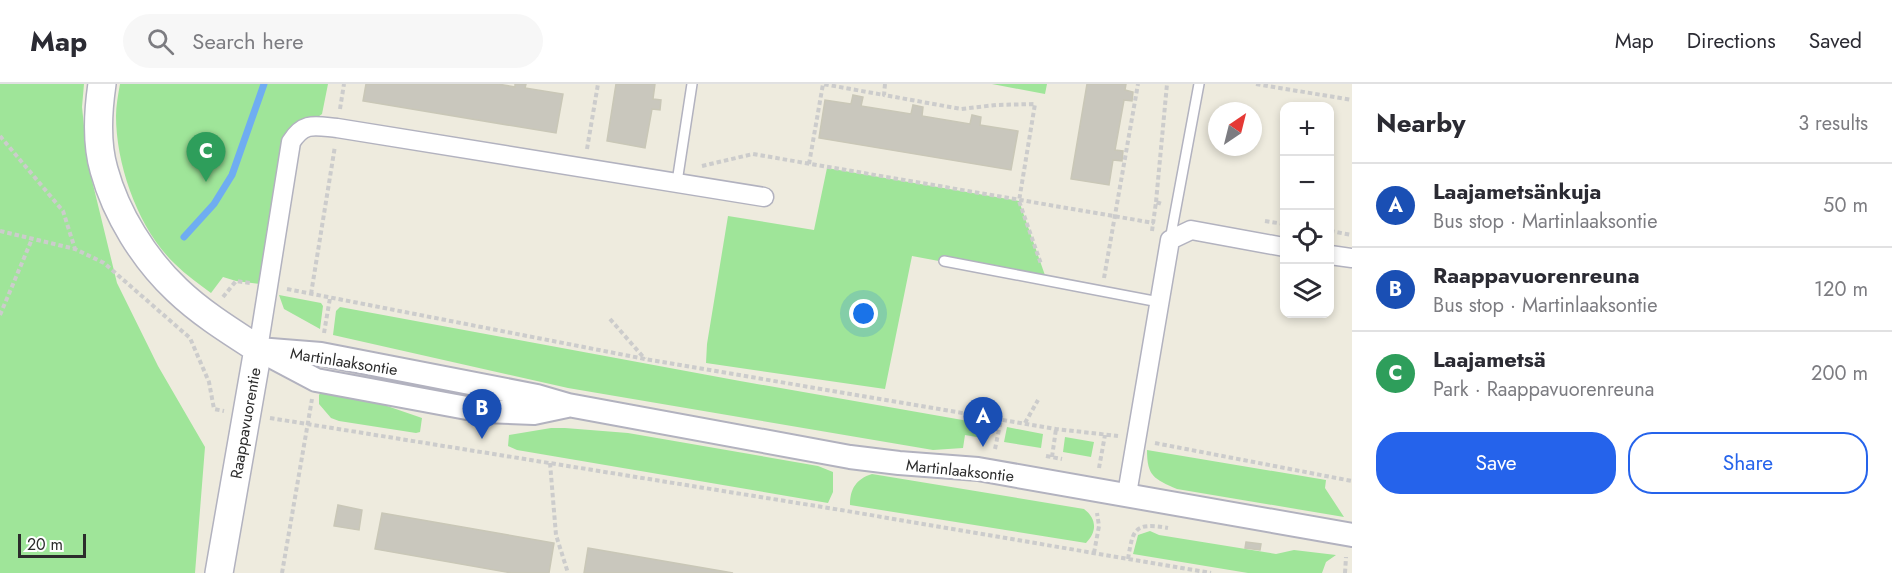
<!DOCTYPE html>
<meta charset="utf-8">
<style>
body{margin:0;font-family:Jost,sans-serif;background:#f7f7f7;color:#2b2b33}
.controls{position:absolute;right:18px;top:18px;display:grid;overflow:hidden;border-radius:12px;box-shadow:0 3px 9px #0003}
.controls button{width:54px;height:54px;display:grid;place-items:center;padding:0;border:0;border-bottom:2px solid #e1e1e2;background:#fff;color:#2b2b33;font:30px sans-serif}
.compass{position:absolute;left:1208px;top:18px;width:54px;height:54px;border-radius:50%;background:#fff;box-shadow:0 3px 9px #0003;rotate:35deg}
.scale{position:absolute;left:18px;bottom:15px;width:68px;box-sizing:border-box;padding-left:6px;border:3px solid #2c2c2c;border-top:0;font-size:16px;line-height:21px;white-space:nowrap;color:#2c2c2c;-webkit-text-stroke:4px #fff;paint-order:stroke}
.you{position:absolute;left:864px;top:230px;width:21px;height:21px;margin:-15px;border:4px solid #fff;border-radius:50%;background:#1a73e8;box-shadow:0 0 0 9px #1a73e833}
.badge{display:grid;place-items:center;width:39px;height:39px;border-radius:50%;background:#2563eb;color:#fff;font-size:20px;font-weight:700}
.pin{position:absolute;translate:-50% -50px;filter:drop-shadow(0 2px 3px #0008)}
.pin::after{content:'';position:absolute;top:32px;width:21px;height:18px;background:inherit;clip-path:polygon(0 0,100% 0,50% 100%)}
.list{margin:0;padding:0;list-style:none}
h2{display:flex;justify-content:space-between;align-items:center;height:78px;margin:0;padding:0 24px;font-size:26px}
h2 small{font-size:20px;font-weight:400;color:#7c7c81}
.list li{display:grid;grid-template-columns:39px 1fr auto;gap:18px;align-items:center;box-sizing:border-box;height:84px;padding:0 24px;border-top:2px solid #e1e1e2}
.list b{display:block;font-size:22px;white-space:nowrap}
.list p{margin:0;font-size:20px;white-space:nowrap;color:#7c7c81}
.list em{font-size:20px;font-style:normal;color:#7c7c81}
.actions{display:flex;gap:12px;padding:18px 24px}
.actions a{flex:1;padding:14px 0;border:2px solid #2563eb;border-radius:24px;text-align:center;font-size:21px;color:#2563eb}
.actions .main{background:#2563eb;color:#fff}
.icon{flex:none;width:33px;height:33px;fill:none;stroke:currentColor;stroke-width:2;stroke-linecap:round;stroke-linejoin:round}
.map{position:relative;flex:none;width:1352px;height:489px;overflow:hidden}
header{display:flex;align-items:center;gap:36px;box-sizing:border-box;height:84px;padding:0 30px;background:#fff;border-bottom:2px solid #e1e1e2}
header strong{font-size:28px}
nav{display:flex;gap:33px;margin-inline-start:auto;font-size:21px}
.search{width:420px;height:54px;background:#f7f7f7;display:flex;align-items:center;gap:15px;box-sizing:border-box;padding:0 21px;border-radius:33px;color:#7c7c81;font-size:22px}
main{display:flex}
aside{flex:1;background:#fff}
.map>svg:first-child{display:block}
.green{fill:#9fe599}
.lines{fill:none;stroke-linecap:round;stroke-linejoin:round}
.stream{stroke:#6fadf1;stroke-width:7}
.building{fill:#c9c7bd;stroke:#c9c7b7;stroke-width:1.5}
.service-casing{stroke:#b2b2bf;stroke-width:12}
.minor-casing{stroke:#b2b2bf;stroke-width:21}
.tertiary-casing{stroke:#b2b2bf;stroke-width:26}
.secondary-casing{stroke:#b2b2bf;stroke-width:30}
.path{stroke:#ccc;stroke-width:4;stroke-dasharray:4.5 3;stroke-linecap:butt}
.service{stroke:#fff;stroke-width:9}
.minor{stroke:#fff;stroke-width:18}
.tertiary{stroke:#fff;stroke-width:22}
.secondary{stroke:#fff;stroke-width:27}
.labels{text-anchor:middle;stroke-width:6;stroke-linejoin:round;paint-order:stroke}
.street-label{font-size:16px;fill:#2c2c2c;stroke:#fff}
</style>
<header>
<strong>Map</strong>
<div class="search"><svg class="icon" aria-label="search" viewBox="0 0 24 24"><circle cx="10" cy="10" r="6"/><path d="M15 15l6 6"/></svg>Search here</div>
<nav><a>Map</a><a>Directions</a><a>Saved</a></nav>
</header>
<main>
<div class="map">
<svg width="1352" height="489" viewBox="0 0 1352 489">
<rect width="100%" height="100%" fill="#eeebde"/>
<path class="green" d="M0,0H84L82,23L88,80L117,199L158,282L205,363L195,489H0Z
M120,0H328L322,30L297,48L268,201L236,197L223,193L211,209C199,200 186,191 175,180C139,146 116,82 116,32C116,22 118,11 120,0Z
M992,0H1047L1045,10Z
M827,84L1019,117L1047,197L912,172L885,305L706,279L707,260L728,132L814,146Z
M279,211L321,219L323,222L320,245L284,225Z
M340,223L740,297L991,341L988,355L965,351L963,364L933,366L568,304L333,251L336,227Z
M323,305L355,311L422,334L420,348L416,349L339,337L331,334L319,320V311Z
M1007,343L1043,350L1041,364L1004,358Z
M551,344H565L628,349L818,382L833,388V408L828,419L517,366L508,362L509,351Z
M1065,353L1094,358L1091,373L1063,368Z
M1147,366L1326,396L1325,404L1344,433L1177,405C1154,395 1147,392 1147,366Z
M872,390L1084,425C1096,434 1098,447 1086,459L850,421C850,405 856,395 872,390Z
M1150,447L1159,451L1276,470L1294,466L1336,471L1326,478L1322,489H1248L1133,470L1138,451Z"/>
<g class="lines">
<path class="stream" d="M184,153L214,120L232,91L264,0"/>
</g>
<path class="building" d="M366,0H498L515,3V0H526L525,4L563,10L556,49L363,17Z
M616,0H655L653,15L661,16L660,26L652,25L645,64L607,57Z
M1087,0H1126L1125,6L1133,8L1132,17L1124,16L1115,66L1123,67L1122,77L1113,76L1109,101L1071,95Z
M853,11L863,13L861,22L911,30L913,21L923,23L922,32L970,40L972,31L981,33L980,41L1018,47L1011,86L819,54L825,16L851,20Z
M338,421L362,426L359,446L334,442Z
M382,429L554,459L549,489H512L375,465Z
M1246,458L1261,460L1260,466L1245,464Z
M588,464L733,489H584Z"/>
<g class="lines">
<g class="service-casing">
<path id="service" d="M677,98L692,0
M1170,156L1199,0
M944,177L1159,218"/>
</g>
<g class="minor-casing">
<path id="minor" d="M1330,171L1352,174
M258,265L291,58C304,37 316,42 337,44L764,113
M1127,410L1170,156L1191,146L1284,163"/>
</g>
<g class="tertiary-casing">
<path id="tertiary" d="M258,265L321,270L537,312L568,321L850,373L899,379L978,385L1352,451
M265,269L316,296L483,327L534,329L567,322"/>
</g>
<g class="secondary-casing">
<path id="secondary" d="M102,0C98,27 96,59 104,86C116,130 144,175 177,206C201,229 230,247 258,265L219,489"/>
</g>
<path class="path" d="M885,0L884,11L961,25L996,21L1035,20L1019,117L1041,180
M1256,0L1352,16
M340,25L344,0
M0,52L63,127L75,165
M587,65L598,0
M809,80L823,0L884,11
M702,82L753,70L1154,139
M1156,118L1167,0
M1265,137L1284,140
M0,147L75,165L104,179L190,254L209,298L214,325L224,327
M1152,147L1156,118L1162,120
M1330,147L1352,151
M1104,194L1138,0
M287,205L645,275L1056,345L1118,352
M311,210L335,62
M223,213L236,197L250,199
M0,231L32,155
M610,235L645,275
M324,249L330,214
M270,334L841,426L1211,489
M1025,339L1038,316
M1155,359L1352,397
M995,365L1001,336
M1046,372L1062,375
M1052,373L1056,345
M550,379L556,451L568,489
M1099,384L1105,351
M1094,469L1099,442L1097,429
M1128,475C1133,445 1134,438 1168,444
M282,489L312,315
M1345,489L1346,473"/>
<use href="#service" class="service"/>
<use href="#minor" class="minor"/>
<use href="#tertiary" class="tertiary"/>
<use href="#secondary" class="secondary"/>
</g>
<g class="labels">
<g class="street-label">
<text transform="translate(344 277) rotate(9)" y="6">Martinlaaksontie</text>
<text transform="translate(245 339) rotate(-80)" y="6">Raappavuorentie</text>
<text transform="translate(960 386) rotate(6)" y="6">Martinlaaksontie</text>
</g>
</g>
</svg>
<div class="controls">
<button>+</button>
<button>−</button>
<button><svg class="icon" aria-label="locate" viewBox="0 0 24 24"><circle cx="12" cy="12" r="6"/><path d="M12 2v4M12 18v4M2 12h4M18 12h4"/></svg></button>
<button><svg class="icon" aria-label="layers" viewBox="0 0 24 24"><path d="M12 4l9 5-9 5-9-5zM3 14l9 5 9-5"/></svg></button>
</div>
<svg class="compass" viewBox="-18 -18 36 36"><path d="M0-13l5 13h-10z" fill="#e53935"/><path d="M0 13l5-13h-10z" fill="#7c7c81"/></svg>
<div class="scale">20 m</div>
<div class="you"></div>
<div class="pin badge" style="left:983px;top:363px;background:#1a4fb4">A</div>
<div class="pin badge" style="left:482px;top:355px;background:#1a4fb4">B</div>
<div class="pin badge" style="left:206px;top:98px;background:#2e9e5b">C</div>
</div>
<aside>
<h2>Nearby<small>3 results</small></h2>
<ul class="list">
<li><span class="badge" style="background:#1a4fb4">A</span><div><b>Laajametsänkuja</b><p>Bus stop · Martinlaaksontie</p></div><em>50 m</em></li>
<li><span class="badge" style="background:#1a4fb4">B</span><div><b>Raappavuorenreuna</b><p>Bus stop · Martinlaaksontie</p></div><em>120 m</em></li>
<li><span class="badge" style="background:#2e9e5b">C</span><div><b>Laajametsä</b><p>Park · Raappavuorenreuna</p></div><em>200 m</em></li>
</ul>
<div class="actions"><a class="main">Save</a><a>Share</a></div>
</aside>
</main>
